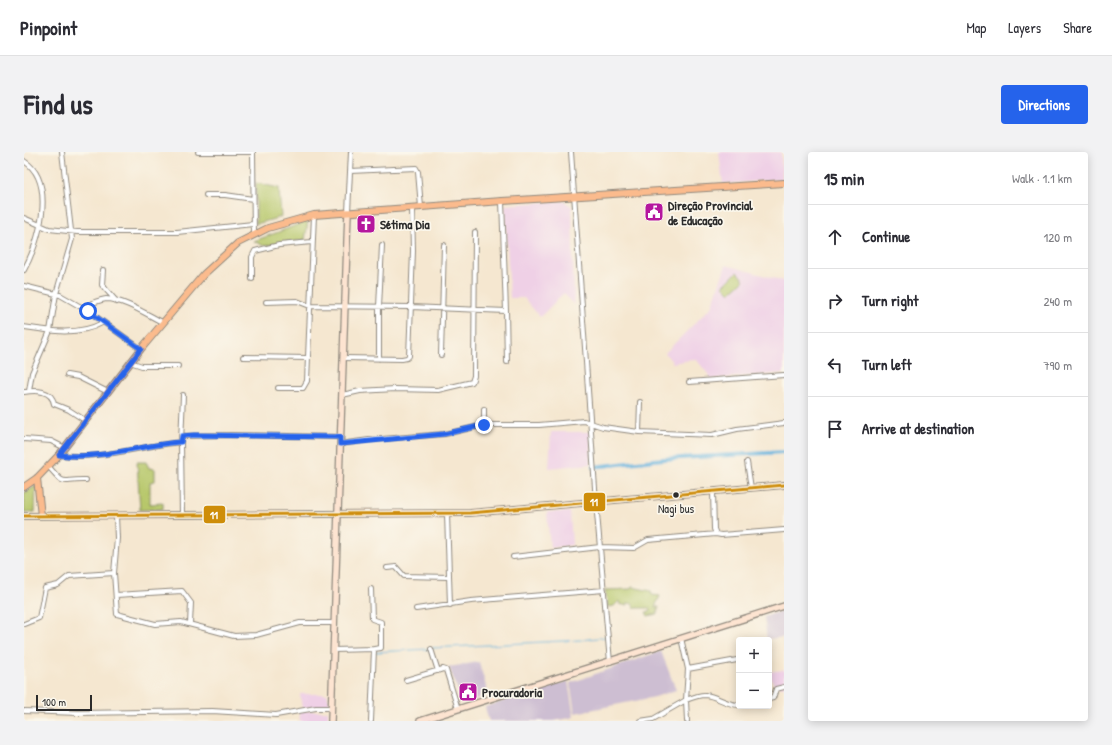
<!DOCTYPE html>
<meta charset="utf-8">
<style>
body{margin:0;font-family:"Patrick Hand",sans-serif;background:#f2f2f3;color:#2b2b33}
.controls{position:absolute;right:12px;bottom:12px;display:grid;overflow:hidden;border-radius:4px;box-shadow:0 2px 10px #0003}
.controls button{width:36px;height:36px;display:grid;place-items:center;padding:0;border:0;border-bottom:1px solid #e1e1e2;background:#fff;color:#2b2b33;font:20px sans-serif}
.scale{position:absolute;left:12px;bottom:10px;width:56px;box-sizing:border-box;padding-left:4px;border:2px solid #2b2b2b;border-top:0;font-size:11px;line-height:14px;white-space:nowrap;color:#2b2b2b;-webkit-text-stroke:3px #fbf7ec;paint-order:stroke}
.stop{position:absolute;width:12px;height:12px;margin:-9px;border:3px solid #2563eb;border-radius:50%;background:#fff}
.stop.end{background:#2563eb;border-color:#fff;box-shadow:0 1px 4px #0008}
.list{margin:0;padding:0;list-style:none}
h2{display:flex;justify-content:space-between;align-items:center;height:52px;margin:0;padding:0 16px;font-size:17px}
h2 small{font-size:13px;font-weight:400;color:#7c7c81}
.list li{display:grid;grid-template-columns:26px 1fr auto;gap:12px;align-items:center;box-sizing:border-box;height:64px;padding:0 16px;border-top:1px solid #e1e1e2}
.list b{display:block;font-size:15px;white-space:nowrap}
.list em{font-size:13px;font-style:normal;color:#7c7c81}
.icon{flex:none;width:22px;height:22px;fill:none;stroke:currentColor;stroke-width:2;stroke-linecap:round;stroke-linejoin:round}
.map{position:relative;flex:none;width:760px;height:569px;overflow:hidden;border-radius:4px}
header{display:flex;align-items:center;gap:24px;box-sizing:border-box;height:56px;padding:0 20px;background:#fff;border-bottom:1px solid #e1e1e2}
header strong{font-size:19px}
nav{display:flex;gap:22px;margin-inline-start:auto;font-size:14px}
.intro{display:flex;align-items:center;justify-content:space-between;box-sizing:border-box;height:96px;padding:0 24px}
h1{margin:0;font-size:28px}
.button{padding:10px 18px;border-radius:4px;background:#2563eb;color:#fff;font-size:14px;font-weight:700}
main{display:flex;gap:24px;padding:0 24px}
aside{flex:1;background:#fff;border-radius:4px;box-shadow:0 2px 10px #0003}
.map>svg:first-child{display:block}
.built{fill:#efd0e6}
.industrial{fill:#cdbed2}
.green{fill:#b7c76a;stroke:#71794a}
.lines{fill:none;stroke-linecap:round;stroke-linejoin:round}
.stream{stroke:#62b0dc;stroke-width:1}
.canal{stroke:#62b0dc;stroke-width:4}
.street-casing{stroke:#90897e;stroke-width:6}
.secondary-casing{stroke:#90897e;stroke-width:8}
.primary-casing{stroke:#90897e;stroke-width:8}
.street{stroke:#fff;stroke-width:4}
.secondary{stroke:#fde4d1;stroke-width:5.5}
.primary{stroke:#fbbb8d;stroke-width:6}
.bus-1-casing{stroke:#fbf7ec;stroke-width:6}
.bus-1{stroke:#ce8d09;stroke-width:3}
.route{stroke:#2563eb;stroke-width:5}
.bus-dot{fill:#2b2b2b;stroke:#fbf7ec;stroke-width:1.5}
.labels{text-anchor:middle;stroke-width:3.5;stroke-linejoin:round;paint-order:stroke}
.bus-label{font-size:12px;fill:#2b2b2b;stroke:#fbf7ec}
.poi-label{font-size:13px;font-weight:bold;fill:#2b2b2b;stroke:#fbf7ec;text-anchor:start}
.line-badge{stroke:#fbf7ec;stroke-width:1.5}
.badge-label{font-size:11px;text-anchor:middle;font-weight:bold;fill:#fff}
</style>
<header>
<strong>Pinpoint</strong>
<nav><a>Map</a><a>Layers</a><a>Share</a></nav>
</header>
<div class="intro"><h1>Find us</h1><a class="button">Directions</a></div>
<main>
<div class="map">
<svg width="760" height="569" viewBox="0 0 760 569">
<rect width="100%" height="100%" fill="#fbf7ec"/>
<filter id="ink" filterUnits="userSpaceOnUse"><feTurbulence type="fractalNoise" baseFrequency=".025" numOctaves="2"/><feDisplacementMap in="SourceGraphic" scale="8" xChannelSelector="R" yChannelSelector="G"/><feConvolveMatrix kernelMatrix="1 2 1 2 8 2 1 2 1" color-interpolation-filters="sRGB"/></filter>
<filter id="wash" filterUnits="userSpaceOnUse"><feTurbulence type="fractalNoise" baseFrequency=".012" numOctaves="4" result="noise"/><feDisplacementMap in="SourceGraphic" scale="16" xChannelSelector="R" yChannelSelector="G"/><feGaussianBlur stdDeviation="0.9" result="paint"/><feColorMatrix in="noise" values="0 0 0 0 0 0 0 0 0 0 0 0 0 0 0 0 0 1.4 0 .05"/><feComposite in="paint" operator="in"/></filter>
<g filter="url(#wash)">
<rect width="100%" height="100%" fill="#f5e7d0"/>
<path class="built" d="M695,0H757L758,27L699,32Z
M540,49L548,55L550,153L540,141L516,165L500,146H486L481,53Z
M702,113L760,129V221L688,227L672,207L649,211L641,201L687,155Z
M527,280H567L566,312L525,316Z
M523,360H546L548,393L526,396Z
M760,518V535L750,533L745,520Z
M276,542H303L307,553L278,557Z
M275,559H304V569H276Z"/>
<path class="industrial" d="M760,458V485L743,487L740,465Z
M637,499L652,538L631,545L551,561L546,531Z
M455,510L464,542L439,552L425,515Z
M544,529L550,565L530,569H465L461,555Z"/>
<path class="green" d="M232,31L255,36L257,65L232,72Z
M284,69L281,88L240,94L230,89Z
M713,120L720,128L706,141L699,134Z
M113,310H122L125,316L131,317V329L126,330V352L139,351V357L116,358Z
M12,334L11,360H0V341Z
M608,435L627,439L628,443L636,444L631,455H635L633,462L624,464L622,460H626L625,456H611L609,452L604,451L603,454L596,452L595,449L590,454L584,455L581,438L607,437Z"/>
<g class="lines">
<path class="stream" d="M408,496L556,488L582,485
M352,500L405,497"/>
<path class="canal" d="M569,315L639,307L760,300"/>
</g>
</g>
<g filter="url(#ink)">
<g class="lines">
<g class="street-casing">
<path id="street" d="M174,0H229
M229,0L230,83
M547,0L572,350L586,510
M0,9C33,30 15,91 0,118
M326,19L392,16L394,20L397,55
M182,43H201L229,47
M324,60L327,0
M0,66L25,77L53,80H153L229,72
M79,118L78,133L93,150
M228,127V105L231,99L255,93L288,90
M0,134L36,143L64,159L117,197
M242,150L273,149L286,154L387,155L482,159L478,49
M58,156C66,152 74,148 82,147C99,147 124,163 138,170
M482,159L483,210
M0,175C25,179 55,184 78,171
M417,203L420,93
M219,205L283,206
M320,206L378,207L383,206L385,204L389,99L388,56
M355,207V155L358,93
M106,210L118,214H154
M43,223L54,225L84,240
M665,230L760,223
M254,236H279L283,229L290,63
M5,239L8,221L26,179L32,142L48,87L38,0
M0,240C12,238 28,238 30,252L45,258L62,269
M318,243L336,239L371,237L414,238L448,230L450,224L451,80
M460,273V257
M615,280L616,250
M158,284L207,283L316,285
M0,287L27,289L41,296
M316,292L345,288L421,282L460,273H515L560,269L579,275L615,280L688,283L713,277L760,271
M35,303C77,308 115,294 157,290
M723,310L727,336
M25,315C43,336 36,327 62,328
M689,340L690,377L692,382L697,383L760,378
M423,362L426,453
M158,363L157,290L159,243
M489,405L576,395L610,396L624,388L692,382
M363,416L372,415L380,424L425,425
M90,421L93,386L92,364
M92,443L158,439L167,451L166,472
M392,457L447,449L580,438
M0,472L15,466L21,436L34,433L45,424L90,421L93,462L131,472L157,470L210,484L232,483L276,471H311
M407,497L414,519
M309,498L350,497
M664,517L713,508
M382,528L419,517L422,518L434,557
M745,547L749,546L752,537L760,535
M0,559L54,561L188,559L252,563L292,556H308
M347,569L350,497L357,496V470L348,467L347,437
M616,569L629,567L662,548L664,517L657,486
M663,569L662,548C667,546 675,543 681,543C693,544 702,553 715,553"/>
</g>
<g class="secondary-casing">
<path id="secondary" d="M307,569L324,60
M396,569L760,454"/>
</g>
<g class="primary-casing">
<path id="primary" d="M13,326L17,364
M0,335L13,326L35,303L117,197L180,122L214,91L244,76L290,63L478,49L760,31
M0,364L446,361L760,333"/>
</g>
<use href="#street" class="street"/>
<use href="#secondary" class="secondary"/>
<use href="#primary" class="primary"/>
<g class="bus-1-casing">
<path id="bus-1" d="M0,364L446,361L760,333"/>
</g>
<use href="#bus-1" class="bus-1"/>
</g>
</g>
<g class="lines" filter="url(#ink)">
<path class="route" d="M64,159L117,197L35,303C78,308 115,293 157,290L158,284L170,283L316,285V292L420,282L460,273"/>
</g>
<defs>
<g id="civic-square" transform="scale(1)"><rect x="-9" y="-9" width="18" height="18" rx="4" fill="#b5179e" stroke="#fbf7ec"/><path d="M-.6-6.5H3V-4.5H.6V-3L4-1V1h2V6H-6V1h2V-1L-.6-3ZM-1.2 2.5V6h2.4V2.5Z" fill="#fff"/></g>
<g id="church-square" transform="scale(1)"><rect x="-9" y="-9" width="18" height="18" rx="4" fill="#b5179e" stroke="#fbf7ec"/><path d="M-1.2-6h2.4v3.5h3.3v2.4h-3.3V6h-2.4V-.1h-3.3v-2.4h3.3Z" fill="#fff"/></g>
</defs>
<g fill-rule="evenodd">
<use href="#civic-square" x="630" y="60"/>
<use href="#church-square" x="342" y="72"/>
<use href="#civic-square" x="444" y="540"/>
</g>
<circle class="bus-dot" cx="652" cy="343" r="3.5"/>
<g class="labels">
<g class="bus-label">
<text x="652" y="361">Nagi bus</text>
</g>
<g class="poi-label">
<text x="644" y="58">Direção Províncial<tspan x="644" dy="15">de Educação</tspan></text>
<text x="356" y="77">Sétima Dia</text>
<text x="458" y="545">Procuradoria</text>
</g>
</g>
<g class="line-badge">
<rect x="559" y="340" width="23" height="20" rx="4" fill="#ce8d09"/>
<rect x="179" y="353" width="23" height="19" rx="4" fill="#ce8d09"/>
</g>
<g class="badge-label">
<text x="570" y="354">11</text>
<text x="190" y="367">11</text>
</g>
</svg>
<div class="controls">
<button>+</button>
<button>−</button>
</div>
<div class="scale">100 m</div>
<div class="stop" style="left:64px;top:159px"></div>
<div class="stop end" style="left:460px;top:273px"></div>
</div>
<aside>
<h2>15 min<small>Walk · 1.1 km</small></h2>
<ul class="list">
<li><svg class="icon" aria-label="ahead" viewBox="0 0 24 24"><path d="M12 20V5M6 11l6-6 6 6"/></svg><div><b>Continue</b></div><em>120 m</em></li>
<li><svg class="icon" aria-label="right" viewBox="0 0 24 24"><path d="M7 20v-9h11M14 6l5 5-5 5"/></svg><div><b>Turn right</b></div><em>240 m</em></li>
<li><svg class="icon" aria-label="left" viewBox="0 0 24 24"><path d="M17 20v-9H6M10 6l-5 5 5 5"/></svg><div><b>Turn left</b></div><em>790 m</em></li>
<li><svg class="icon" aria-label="arrive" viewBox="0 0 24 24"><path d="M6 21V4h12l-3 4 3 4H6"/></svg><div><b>Arrive at destination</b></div></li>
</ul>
</aside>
</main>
